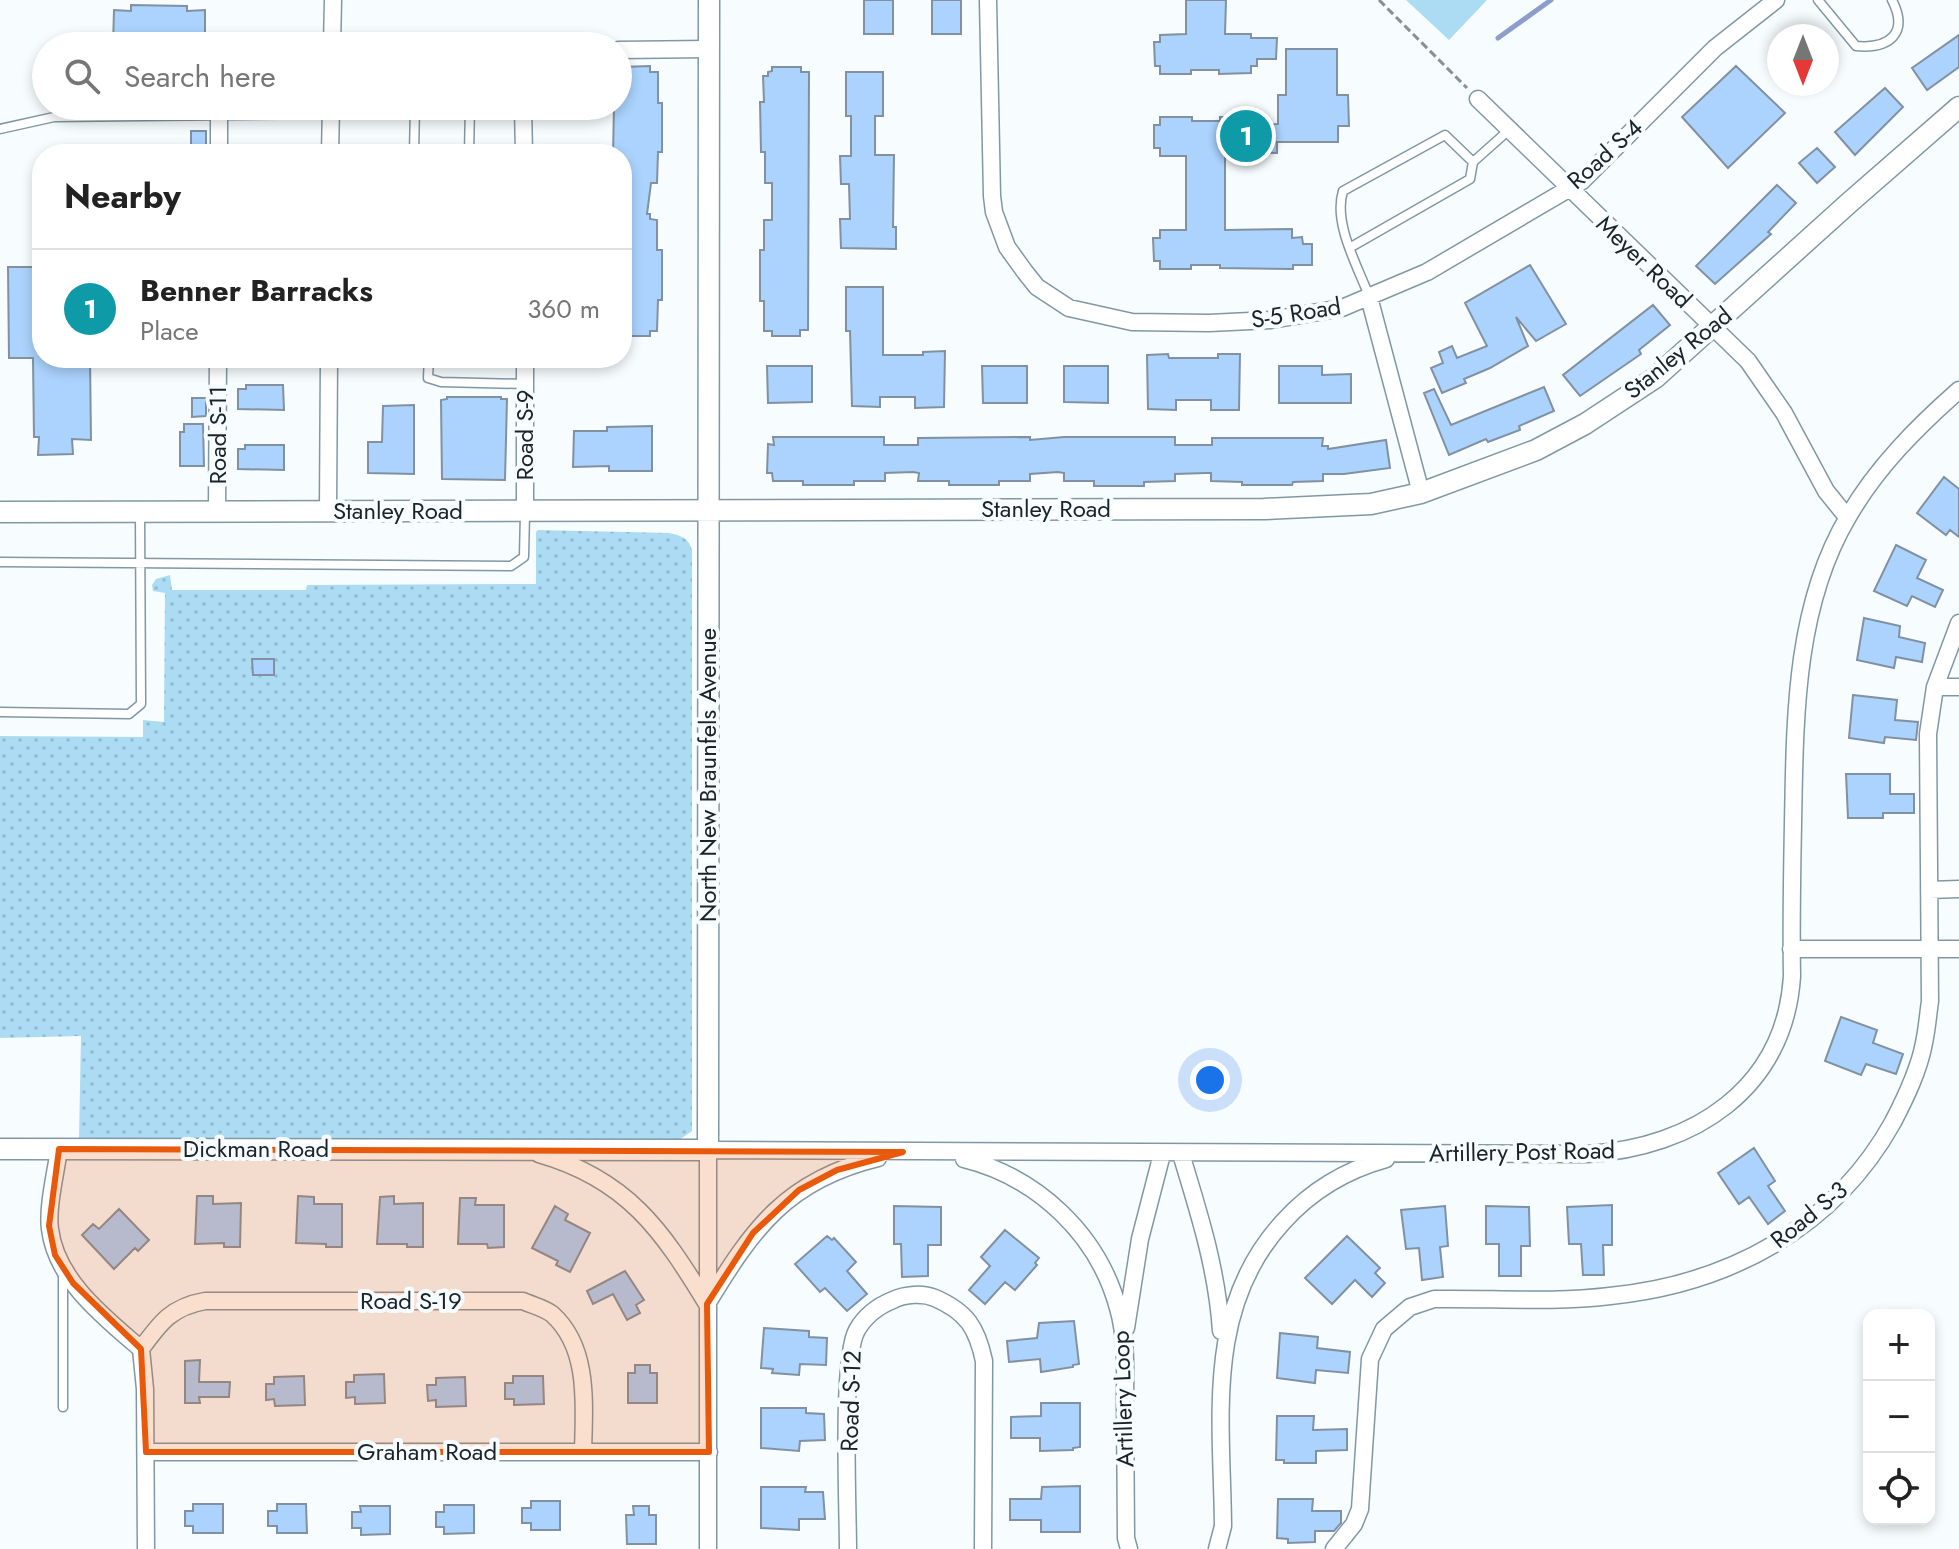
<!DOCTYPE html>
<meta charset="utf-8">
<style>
body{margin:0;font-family:Jost,sans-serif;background:#f2f2f2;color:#222}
.controls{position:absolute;right:24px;bottom:24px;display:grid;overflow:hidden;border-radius:16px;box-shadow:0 4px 12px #0003}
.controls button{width:72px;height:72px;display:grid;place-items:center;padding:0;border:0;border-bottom:2px solid #e0e0e0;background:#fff;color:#222;font:40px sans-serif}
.compass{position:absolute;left:1767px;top:24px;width:72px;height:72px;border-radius:50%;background:#fff;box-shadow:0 4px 12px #0003;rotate:180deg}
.you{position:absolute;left:1210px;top:1080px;width:28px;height:28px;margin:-20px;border:6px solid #fff;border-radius:50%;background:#1a73e8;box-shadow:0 0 0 12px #1a73e833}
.badge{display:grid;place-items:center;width:52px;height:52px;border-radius:50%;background:#2563eb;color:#fff;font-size:26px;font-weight:700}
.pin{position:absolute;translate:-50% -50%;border:4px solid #fff;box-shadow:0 2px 8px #0006}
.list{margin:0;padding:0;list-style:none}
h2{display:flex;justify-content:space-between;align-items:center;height:104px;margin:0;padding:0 32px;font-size:34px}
h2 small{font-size:26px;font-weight:400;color:#767676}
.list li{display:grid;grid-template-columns:52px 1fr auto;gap:24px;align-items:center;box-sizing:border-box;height:120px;padding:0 32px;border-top:2px solid #e0e0e0}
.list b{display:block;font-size:30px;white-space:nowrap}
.list p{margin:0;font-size:26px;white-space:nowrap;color:#767676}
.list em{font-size:26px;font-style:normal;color:#767676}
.icon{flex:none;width:44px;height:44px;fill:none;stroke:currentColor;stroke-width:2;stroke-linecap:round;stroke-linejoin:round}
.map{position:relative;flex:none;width:1959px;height:1549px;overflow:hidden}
.search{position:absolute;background:#fff;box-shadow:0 4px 12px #0003;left:32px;top:32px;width:600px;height:88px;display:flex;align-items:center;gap:20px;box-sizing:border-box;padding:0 28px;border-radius:44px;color:#767676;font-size:30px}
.panel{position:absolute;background:#fff;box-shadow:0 4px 12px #0003;left:32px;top:144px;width:600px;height:224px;border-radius:32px}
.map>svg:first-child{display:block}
.grass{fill:url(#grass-dots)}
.garden{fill:#acdcf3}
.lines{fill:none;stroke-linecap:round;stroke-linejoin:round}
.stream{stroke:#8d9ecd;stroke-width:5}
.building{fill:#abd3fd;stroke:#8191a1;stroke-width:2}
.service-casing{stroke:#8198a3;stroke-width:11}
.minor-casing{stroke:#8198a3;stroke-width:19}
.tertiary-casing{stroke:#8198a3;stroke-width:23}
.path{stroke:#899093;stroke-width:3;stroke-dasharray:8 4;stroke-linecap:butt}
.service{stroke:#fff;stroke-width:8}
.minor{stroke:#fff;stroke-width:16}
.tertiary{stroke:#fff;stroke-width:20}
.marked{fill:#e8590c;fill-opacity:0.2;stroke:#e8590c;stroke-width:6;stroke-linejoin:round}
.labels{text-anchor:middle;stroke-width:8;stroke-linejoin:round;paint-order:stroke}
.street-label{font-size:24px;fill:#1a2327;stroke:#f7fcff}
</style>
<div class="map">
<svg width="1959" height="1549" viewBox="0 0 1959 1549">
<defs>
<pattern id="grass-dots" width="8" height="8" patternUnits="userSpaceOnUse" patternTransform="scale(2)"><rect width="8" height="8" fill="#acdcf3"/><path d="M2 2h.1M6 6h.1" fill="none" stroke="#93bcd0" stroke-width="1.8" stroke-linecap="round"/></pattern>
</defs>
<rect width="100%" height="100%" fill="#f7fcff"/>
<path class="grass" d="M538,530L669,533C681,536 688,537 692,550V1131L679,1140L79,1139L81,1036L0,1038V736L143,737V720L164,722L165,593L153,591L152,585L156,579L170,575L172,590H306L307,585L536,584V532Z"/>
<path class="garden" d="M1406,0H1487L1449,40Z"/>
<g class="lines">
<path class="stream" d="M1498,38L1551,0"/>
</g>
<path class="building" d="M864,0H893V34H864Z
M932,0H961V34H932Z
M1186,0H1226L1225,34H1251V38H1277L1276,59H1257V66H1251V73L1219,74V70H1191V74H1160V66H1155L1154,42H1160V35L1186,34Z
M131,5L187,6V11L205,10V46H113L114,10L131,11Z
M1959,35V67L1927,90L1912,68Z
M1286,49H1337V95H1348L1349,126H1338V142H1277V153L1251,152V156H1225V230L1292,229V238L1302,237L1303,244H1312V265H1293V269L1220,268V265H1191V269H1160V261H1154L1153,238H1160V230H1186V156H1160V148H1154V125H1160V117H1192V121H1220V117H1250L1251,125L1278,124V95H1286Z
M650,66V72H658V103H662V152H658L657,183H651L647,214H650V219L657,220V250H662V300H658L657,331H650V336H622V154H613L614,106H618V72H622L621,67Z
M1736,66L1785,113L1728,168L1682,117Z
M772,67H801V72H809L808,330H800V336H772V331H764V301H760V250H764V220H772V183H765V152H761L760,102H764L763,76H768V72L772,71Z
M846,72H883V116H875V155H894L893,227H896V249L841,248L840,219H850L849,184H841L840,156H851V116H846Z
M1885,88L1903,107L1855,155L1835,132Z
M191,131H206V150H191Z
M1817,148L1835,167L1817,183L1799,163Z
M1777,185L1796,203L1768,232L1771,234L1715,284L1696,266Z
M1530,265L1566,324L1536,341L1516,317L1528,346L1490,368L1464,379L1466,383L1442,393L1431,368L1443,363L1439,352L1452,346L1457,358L1487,346L1465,303Z
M8,267H42V358H90L91,440L72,439L73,454L38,455L39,437H34L33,358H9Z
M846,287H883V355H923V352L945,351L944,407L915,408V397H880V407L852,406L850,331H846Z
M1653,305L1670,325L1639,350L1641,354L1580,396L1563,375Z
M1168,354L1169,358H1218V354H1240L1239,410H1211V400H1176V410L1148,409L1147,355Z
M767,366H812V402L768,403Z
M982,366H1027V403H983Z
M1064,366H1108V403L1064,402Z
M1279,366H1322V375L1351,374V403H1279Z
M246,385H283L284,410L238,409V389H246Z
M1544,387L1554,411L1519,426L1520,430L1488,442L1486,439L1449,455L1424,393L1434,389L1451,425Z
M447,397H501V399H507L505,480L442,479L441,400L447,399Z
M192,398H206V416L192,417Z
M414,405V474L368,473V442H382L383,406Z
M184,424H203L204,466H180V432H184Z
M652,426V471H609V466L573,467L574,431H607V427Z
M773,437H884V445H918V438L1030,437V440L1064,437H1175V445H1212V438H1323L1322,446H1328V449L1386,440L1390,468L1344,474H1323V481L1293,482L1292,485H1242V482L1211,481V473H1206L1175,474V481L1144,482V486H1094V481H1064V473L1058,472L1030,474V481H999V485H949V481H918L919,473L913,472L885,473V481H854V485H803V481H773L772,473H767L768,444L774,445Z
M245,445H284V470L238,469V449H245Z
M1944,477L1959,489V537L1950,530L1946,535L1917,513Z
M1896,545L1926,560L1917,578L1943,590L1935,607L1912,596L1907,606L1874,591Z
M1864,618L1900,626L1899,637L1925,643L1922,662L1896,657L1894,668L1857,660Z
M252,659H274V675H253Z
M1853,695L1897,700L1895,720L1918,722L1916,740L1885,737L1884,743L1849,738Z
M1846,774H1890V794H1914V813H1883V818H1848Z
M1841,1017L1877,1030L1873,1043L1903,1054L1896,1074L1866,1064L1861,1075L1825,1061Z
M1754,1148L1775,1181L1768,1186L1785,1211L1768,1224L1749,1197L1739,1204L1718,1173Z
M197,1196H213V1204L241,1203L240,1247H224V1243L195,1244Z
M298,1196L314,1197V1204H342V1247H326V1244L296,1243Z
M394,1196V1204L423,1203V1247H407V1244H377L380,1197Z
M460,1198H476L475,1205H504V1247L488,1248L487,1244H458Z
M1612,1205V1245H1603L1604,1275H1583L1581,1244H1569L1567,1207Z
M555,1206L568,1214L565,1220L590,1233L570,1272L556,1265L558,1261L532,1248Z
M894,1206L941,1207V1245H928V1276L902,1277L901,1244H894Z
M1445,1206L1448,1246L1440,1247L1443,1277L1422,1280L1419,1248L1406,1249L1401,1210Z
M1486,1206L1529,1207L1530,1246H1521V1276H1499V1244H1486Z
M119,1209L149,1240L138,1251L135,1248L114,1269L82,1235L93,1224L99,1229Z
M1005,1230L1039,1258L1035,1263L1037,1265L1015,1290L1005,1282L985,1304L969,1290L990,1266L981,1257Z
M827,1236L832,1240L834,1238L856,1262L847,1271L867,1294L847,1311L825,1288L820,1292L795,1264Z
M1347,1236L1380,1268L1375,1273L1385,1283L1372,1297L1355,1280L1332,1304L1305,1278Z
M625,1271L644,1300L636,1305L640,1313L627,1320L613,1294L593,1304L587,1291Z
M1074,1321L1079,1364L1073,1365V1367L1041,1372L1040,1359L1009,1362L1007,1341L1037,1338L1039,1323Z
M764,1328L809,1331V1337L827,1338L826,1365L800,1364L799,1375L772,1373L773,1369L761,1368Z
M1280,1333L1318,1337L1317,1348L1350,1352L1348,1373L1316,1370L1315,1383L1277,1378Z
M200,1360L199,1382H230L229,1397H199L200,1403H185V1361Z
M635,1365H650V1373H657V1403H628V1373H635Z
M384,1374L385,1403L355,1404V1397L346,1398V1382H354V1375Z
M304,1376L305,1405L275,1406L274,1399L266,1400V1384H274V1377Z
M513,1376H543L544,1404L514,1405V1399H505V1383H513Z
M465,1377L466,1406L436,1407V1400L428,1401L427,1385H436V1378Z
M1041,1403H1080V1447L1073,1448V1450L1040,1451V1438H1011V1417L1041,1416Z
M761,1408H806V1413L824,1414L825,1440L800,1441L799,1451L761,1448Z
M1277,1416H1314L1313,1430L1347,1429V1450L1316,1451V1463H1284V1460H1276Z
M1080,1486V1532H1041V1520H1010V1499H1041L1042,1487Z
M761,1487H806L805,1492H823L825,1519H799V1530L761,1528Z
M1278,1499H1313L1312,1511H1341V1523L1334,1531H1315V1542L1288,1543V1539L1277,1538Z
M531,1501H560V1530H531V1523H522V1508H531Z
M193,1504H223V1533H193V1526H185V1511H193Z
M277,1504H306L307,1533H277V1526H268V1511H277Z
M444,1505H474V1533L444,1534V1527H436V1512H444Z
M360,1506H390V1534L361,1535V1528H352V1512H361Z
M633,1506H649V1515H656V1544H627L626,1515H634Z"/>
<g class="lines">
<g class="service-casing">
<path id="service" d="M1818,0L1856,46C1890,49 1909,33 1892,0
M0,129L54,117L331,114
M414,154L415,106
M469,154L470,106
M1473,162L1509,130
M1351,247L1470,179L1473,162L1445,135L1343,191C1333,223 1357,265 1369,296
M429,358L428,378L441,382L525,384
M0,562L511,566L524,557L525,513
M0,712L129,714L141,704L140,513
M63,1272V1407"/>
</g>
<g class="minor-casing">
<path id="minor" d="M988,0L992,196L994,212L1007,247L1025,272L1037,287L1069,308L1132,322L1209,323L1271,320L1342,308L1427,272L1582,181L1715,48L1776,0
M332,46L333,0
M618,50L709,49
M1478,99L1748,361L1784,413L1826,491L1847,517
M523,106L524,154
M219,154V115
M330,154L331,106
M1369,297L1421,493
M525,358V511
M328,511L329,358
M217,512L218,358
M1935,687H1959
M1929,890L1959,889
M1791,949H1959
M59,1149C56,1172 47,1207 50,1229C56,1280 104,1317 141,1349L145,1389L146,1549
M539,1154C627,1179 662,1230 707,1304C753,1228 787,1180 878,1158
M1181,1154C1199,1213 1217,1269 1221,1331
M964,1159C1037,1177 1098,1234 1118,1308C1127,1339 1125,1372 1125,1404C1125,1449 1126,1494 1126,1538L1129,1549
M1126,1328L1140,1239L1162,1154
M141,1349C160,1323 171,1307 205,1301H523C532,1305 544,1308 552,1314C590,1348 584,1405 583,1452
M146,1452H709
M708,1549V1150L1587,1154C1693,1148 1785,1089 1792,976C1791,925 1792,875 1793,824C1795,721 1794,608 1848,517C1876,468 1917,427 1959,390
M848,1549C848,1509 841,1357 857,1330C865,1316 878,1306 893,1300C905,1294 923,1293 935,1298C967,1312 977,1328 984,1361L983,1549
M1217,1549L1223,1526C1222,1419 1204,1308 1283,1222C1310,1192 1346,1170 1386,1159
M1334,1549L1354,1524L1360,1509L1370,1359L1384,1329L1410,1307L1434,1299C1492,1298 1552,1303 1610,1296C1729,1284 1834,1228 1893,1122C1906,1097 1919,1070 1924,1043C1927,1029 1928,1015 1930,1001L1928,734L1935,687L1959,623"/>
</g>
<g class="tertiary-casing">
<path id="tertiary" d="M0,512L1264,509L1371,504L1421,493L1536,450L1585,424L1655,378L1850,202L1959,107
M0,1149L708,1150L709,0"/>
</g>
<path class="path" d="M1379,0L1467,88"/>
<use href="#service" class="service"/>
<use href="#minor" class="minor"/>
<use href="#tertiary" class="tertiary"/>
</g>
<path class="marked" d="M59,1149L903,1152L837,1170L799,1190L753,1233L707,1304L709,1452H146L141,1349L73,1283L55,1255L49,1226Z"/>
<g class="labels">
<g class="street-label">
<text transform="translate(1605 154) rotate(-42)" y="8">Road S-4</text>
<text transform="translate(1644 262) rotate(44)" y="8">Meyer Road</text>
<text transform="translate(1296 313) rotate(-9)" y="8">S-5 Road</text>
<text transform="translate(1678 353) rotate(-39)" y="8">Stanley Road</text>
<text transform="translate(218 435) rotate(-90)" y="8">Road S-11</text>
<text transform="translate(525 435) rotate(-90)" y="8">Road S-9</text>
<text x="1046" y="517">Stanley Road</text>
<text x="398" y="519">Stanley Road</text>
<text transform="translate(708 775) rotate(-90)" y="8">North New Braunfels Avenue</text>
<text x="256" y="1157">Dickman Road</text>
<text transform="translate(1522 1152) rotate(-1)" y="8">Artillery Post Road</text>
<text transform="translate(1809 1215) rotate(-39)" y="8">Road S-3</text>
<text x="411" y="1309">Road S-19</text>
<text transform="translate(1123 1399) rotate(-92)" y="8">Artillery Loop</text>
<text transform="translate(851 1401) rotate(-88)" y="8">Road S-12</text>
<text x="427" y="1460">Graham Road</text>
</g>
</g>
</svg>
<div class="controls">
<button>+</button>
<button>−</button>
<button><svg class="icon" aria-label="locate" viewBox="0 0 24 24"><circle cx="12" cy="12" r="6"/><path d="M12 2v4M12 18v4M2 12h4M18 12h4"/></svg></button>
</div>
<svg class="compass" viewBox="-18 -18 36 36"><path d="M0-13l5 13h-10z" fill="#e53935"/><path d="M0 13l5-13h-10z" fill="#767676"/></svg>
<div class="you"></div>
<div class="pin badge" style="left:1246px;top:136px;background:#0f9aa8">1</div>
<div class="search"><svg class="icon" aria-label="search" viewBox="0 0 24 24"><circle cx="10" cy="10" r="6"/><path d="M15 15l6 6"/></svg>Search here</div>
<section class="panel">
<h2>Nearby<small></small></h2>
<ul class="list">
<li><span class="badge" style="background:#0f9aa8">1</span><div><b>Benner Barracks</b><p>Place</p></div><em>360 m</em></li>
</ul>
</section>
</div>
